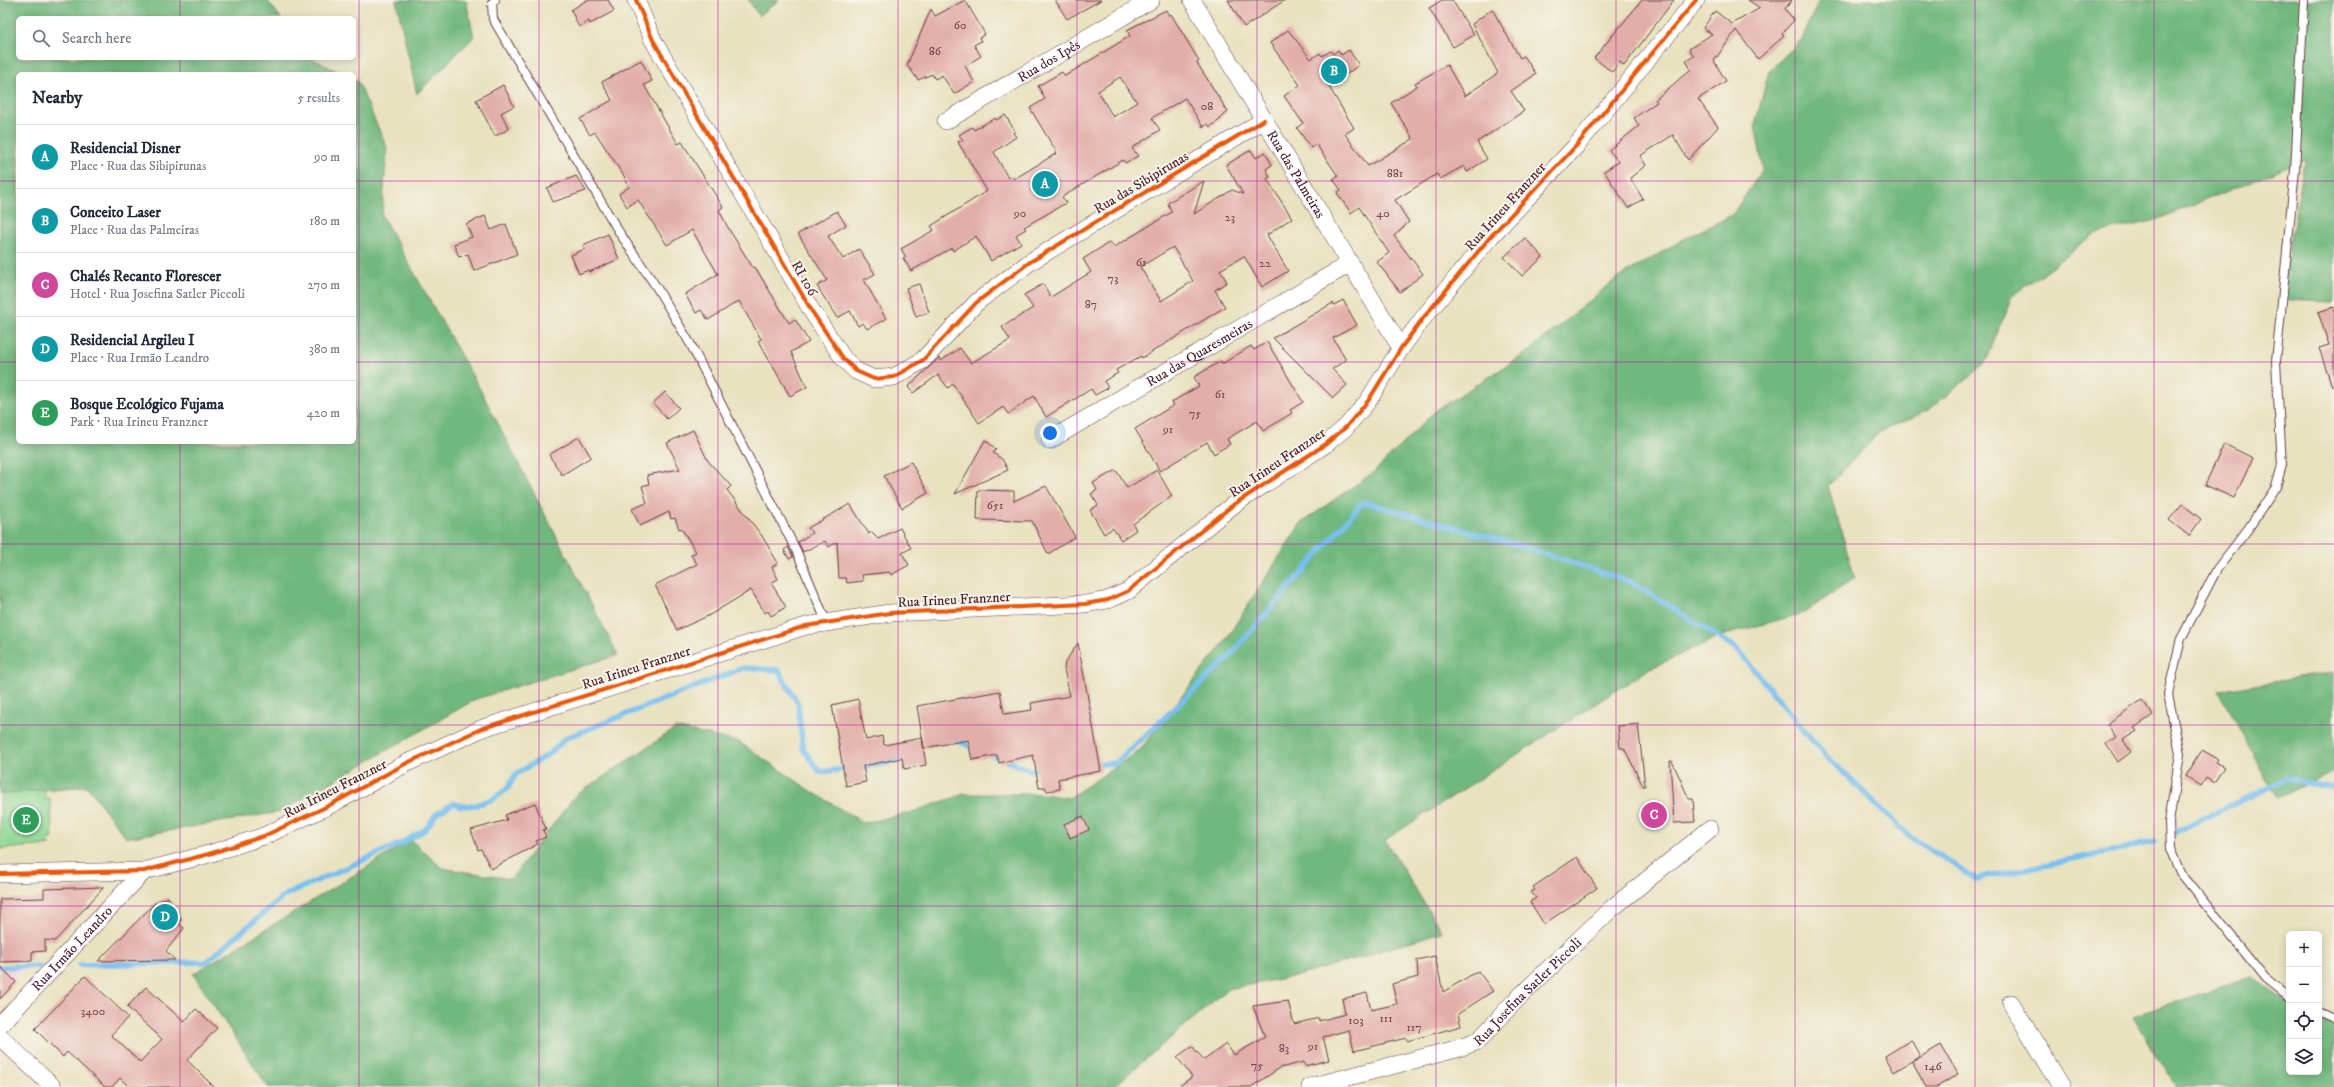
<!DOCTYPE html>
<meta charset="utf-8">
<style>
body{margin:0;font-family:"IM FELL DW Pica",serif;background:#f2f2f3;color:#1f2937}
.controls{position:absolute;right:12px;bottom:12px;display:grid;overflow:hidden;border-radius:6px;box-shadow:0 2px 10px #0003}
.controls button{width:36px;height:36px;display:grid;place-items:center;padding:0;border:0;border-bottom:1px solid #e0e1e3;background:#fff;color:#1f2937;font:20px sans-serif}
.you{position:absolute;left:1050px;top:433px;width:14px;height:14px;margin:-10px;border:3px solid #fff;border-radius:50%;background:#1a73e8;box-shadow:0 0 0 6px #1a73e833}
.badge{display:grid;place-items:center;width:26px;height:26px;border-radius:50%;background:#b5179e;color:#fff;font-size:13px;font-weight:700}
.pin{position:absolute;translate:-50% -50%;border:2px solid #fff;box-shadow:0 1px 4px #0006}
.list{margin:0;padding:0;list-style:none}
h2{display:flex;justify-content:space-between;align-items:center;height:52px;margin:0;padding:0 16px;font-size:17px}
h2 small{font-size:13px;font-weight:400;color:#747a83}
.list li{display:grid;grid-template-columns:26px 1fr auto;gap:12px;align-items:center;box-sizing:border-box;height:64px;padding:0 16px;border-top:1px solid #e0e1e3}
.list b{display:block;font-size:15px;white-space:nowrap}
.list p{margin:0;font-size:13px;white-space:nowrap;color:#747a83}
.list em{font-size:13px;font-style:normal;color:#747a83}
.icon{flex:none;width:22px;height:22px;fill:none;stroke:currentColor;stroke-width:2;stroke-linecap:round;stroke-linejoin:round}
.map{position:relative;flex:none;width:2334px;height:1087px;overflow:hidden}
.search{position:absolute;background:#fff;box-shadow:0 2px 10px #0003;left:16px;top:16px;width:340px;height:44px;display:flex;align-items:center;gap:10px;box-sizing:border-box;padding:0 14px;border-radius:6px;color:#747a83;font-size:15px}
.panel{position:absolute;background:#fff;box-shadow:0 2px 10px #0003;left:16px;top:72px;width:340px;height:372px;border-radius:6px}
.map>svg:first-child{display:block}
.built{fill:#f3cfe0}
.green{fill:#8cd894;stroke:#6b7c60}
.forest{fill:#71b87e;stroke:#5e6c54}
.lines{fill:none;stroke-linecap:round;stroke-linejoin:round}
.stream{stroke:#77bfef;stroke-width:5.5}
.building{fill:#e2aea9;fill-rule:evenodd}
.service-casing{stroke:#623c41;stroke-width:10}
.minor-casing{stroke:#623c41;stroke-width:18}
.service{stroke:#fff;stroke-width:8}
.minor{stroke:#fff;stroke-width:17}
.cycleway-casing{stroke:#f7f3e8;stroke-width:6}
.cycleway{stroke:#e8590c;stroke-width:4}
.grid{fill:none;stroke:#b5179e;stroke-width:1;stroke-opacity:0.55}
.labels{text-anchor:middle;stroke-width:4;stroke-linejoin:round;paint-order:stroke}
.number-label{font-size:12px;fill:#70434a}
.street-label{font-size:14px;fill:#4a1f2b;stroke:#f7f3e8}
</style>
<div class="map">
<svg width="2334" height="1087" viewBox="0 0 2334 1087">
<rect width="100%" height="100%" fill="#f7f3e8"/>
<filter id="ink" filterUnits="userSpaceOnUse"><feTurbulence type="fractalNoise" baseFrequency=".025" numOctaves="2"/><feDisplacementMap in="SourceGraphic" scale="8" xChannelSelector="R" yChannelSelector="G"/><feConvolveMatrix kernelMatrix="1 2 1 2 8 2 1 2 1" color-interpolation-filters="sRGB"/></filter>
<filter id="wash" filterUnits="userSpaceOnUse"><feTurbulence type="fractalNoise" baseFrequency=".012" numOctaves="4" result="noise"/><feDisplacementMap in="SourceGraphic" scale="16" xChannelSelector="R" yChannelSelector="G"/><feGaussianBlur stdDeviation="0.9" result="paint"/><feColorMatrix in="noise" values="0 0 0 0 0 0 0 0 0 0 0 0 0 0 0 0 0 1.4 0 .05"/><feComposite in="paint" operator="in"/></filter>
<g filter="url(#wash)">
<rect width="100%" height="100%" fill="#e8e2c0"/>
<path class="built" d="M23,966L0,992V967Z"/>
<path class="green" d="M44,780L45,798H50L53,838H49L50,845L0,849V783Z"/>
<path class="forest" d="M0,0H267L281,18H18V58H311L343,74H18V442H354V80L358,82L387,148L382,216L481,391L618,655L476,699L280,812L126,838L87,786L0,794Z
M396,0H466L474,37L417,94Z
M748,0H779L759,16Z
M1819,0H2334V302L2280,300L2305,160L2153,221L2096,233L2012,296L1985,364L1929,410L1880,432L1828,486L1855,578L1804,613L1721,636L1651,668L1385,840L1442,932L1301,975L1228,989L1113,1087H268L193,974L411,840L442,868L511,879L575,796L676,728L739,742L811,791L864,823L909,813L964,794H1044L1069,798L1139,751L1225,641L1301,523L1374,472L1435,411L1525,354L1616,279L1682,240L1732,215L1763,169L1755,125L1769,71L1802,39Z
M2334,672V771L2278,798L2218,691Z
M2252,977L2289,1002V1072H2319V1018L2334,1023V1087H2176L2133,1016Z"/>
<g class="lines">
<path class="stream" d="M953,739L975,748
M988,753L1030,770L1042,769
M1093,765L1116,763L1227,659L1363,502L1525,547L1633,583L1737,649L1821,751L1910,837L1977,879L2154,842
M2175,832L2286,779L2334,788
M80,965L206,962L285,895L402,843L426,829L436,814L454,803L460,806L476,805L493,799L507,789L516,774L549,754L566,738L743,668L778,670L798,703L803,749L820,772L884,764L904,757
M0,967L39,966"/>
</g>
<g id="blocks">
<path class="building" d="M587,0H608L614,11L590,24L589,21L579,27L571,10Z
M965,0L985,34L979,38L981,41L974,45L981,56L965,66L974,82L954,94L942,75L935,79L932,74L918,80L907,65L931,9L935,16Z
M1055,0H1101L1067,19Z
M1228,0H1285L1244,27Z
M1442,0H1452L1474,35L1453,47L1429,8Z
M1642,0H1674L1624,66L1620,62L1612,72L1594,58Z
M1748,0H1792L1785,9L1794,20L1782,34L1784,36L1758,59L1736,30L1714,61L1726,81L1698,99L1718,127L1688,160L1673,135L1640,156L1646,165L1630,178L1643,199L1628,208L1604,171L1619,162L1609,150L1639,126L1634,118L1657,102L1655,100L1691,69L1686,61L1694,56L1689,49L1712,34L1703,28L1715,11L1732,24L1760,8Z
M1492,9L1520,58L1524,56L1536,74L1511,91L1524,111L1477,142L1487,159L1467,172L1464,166L1440,179L1437,174L1395,200L1409,222L1394,236L1423,274L1400,292L1377,262L1389,253L1359,207L1351,213L1337,193L1341,190L1333,179L1338,176L1316,144L1311,148L1297,128L1303,123L1284,96L1300,85L1270,43L1288,30L1311,59L1320,53L1322,56L1331,51L1333,54L1338,50L1341,55L1349,50L1359,65L1329,87L1354,128L1345,134L1368,166L1413,139L1391,103L1417,86L1415,83L1447,65L1465,96L1498,73L1472,24Z
M1166,10L1169,16L1171,14L1199,61L1197,63L1228,112L1220,118L1221,119L1210,127L1208,124L1203,127L1185,98L1152,118L1160,130L1132,148L1138,156L1125,163L1123,160L1062,197L1066,203L1024,227L1026,229L1016,235L1021,243L991,261L976,236L953,251L952,248L946,251L911,271L903,258L906,257L901,249L934,230L931,226L987,191L958,142L963,140L959,135L972,127L974,130L995,118L996,120L1005,115L1015,131L1013,133L1016,137L994,152L1008,178L1012,176L1014,179L1057,153L1030,108L1045,99L1038,86L1062,72L1065,76L1130,36L1127,30ZM1120,77L1137,102L1113,117L1098,91Z
M641,60L652,81L644,85L678,144L682,142L723,207L719,210L727,226L753,268L755,267L789,323L795,319L809,342L791,352L807,387L790,396L758,341L761,339L739,301L708,320L701,310L696,313L685,294L718,274L692,230L667,245L638,200L627,207L619,194L629,187L624,176L595,132L590,135L580,119L612,100L602,82Z
M503,85L514,106L501,113L509,129L495,136L476,100Z
M1251,150L1256,158L1265,152L1272,165L1266,169L1270,177L1267,179L1292,218L1267,235L1288,271L1262,287L1244,256L1220,270L1227,282L1215,290L1225,307L1142,358L1141,356L1116,370L1118,373L1104,381L1108,388L1095,395L1091,389L1046,417L1034,396L1008,414L1003,407L979,423L953,384L948,388L938,375L913,393L908,387L939,358L941,361L960,348L971,363L1010,340L1002,327L1033,308L1024,295L1043,284L1051,297L1091,272L1083,259L1110,242L1114,247L1172,212L1168,204L1169,202L1204,181L1194,214L1232,190L1243,194L1226,165ZM1173,247L1193,281L1161,301L1140,267Z
M576,176L586,191L553,202L547,188Z
M837,211L846,225L828,236L843,259L859,249L875,274L864,280L886,319L867,329L863,323L858,326L850,311L837,318L817,286L827,280L798,234Z
M485,216L491,230L506,224L517,254L474,271L468,254L459,257L454,244L472,237L466,224Z
M608,234L619,259L589,272L588,270L579,274L571,255L585,249L583,245Z
M1525,238L1543,257L1522,276L1504,257Z
M919,284L929,312L916,317L906,288Z
M1343,300L1357,325L1333,338L1346,360L1332,369L1347,385L1333,398L1273,338L1333,303L1334,305Z
M2334,307V386H2332L2319,348L2329,345L2318,312Z
M1267,342L1303,402L1290,410L1292,413L1263,431L1257,421L1227,439L1230,444L1214,454L1207,442L1160,471L1135,429L1174,405L1172,402L1199,386L1194,377L1221,361L1222,364L1251,346L1254,350Z
M665,392L679,408L667,419L653,403Z
M693,430L708,461L731,486L727,490L762,536L778,563L772,567L778,579L771,583L786,607L771,616L768,611L765,613L751,590L708,616L677,630L655,585L697,564L691,555L696,552L681,528L679,529L675,518L671,519L669,512L640,526L632,509L647,503L642,486L649,484L647,475L680,469L667,443Z
M579,437L591,457L562,475L549,455Z
M985,440L996,449L993,453L1002,459L1008,470L955,494Z
M2224,444L2253,458L2234,498L2205,485Z
M911,462L928,493L902,508L884,476Z
M1116,470L1127,488L1157,470L1172,496L1133,524L1136,530L1121,540L1113,528L1104,534L1090,510L1098,505L1091,494L1097,490L1093,483Z
M1046,486L1075,537L1048,554L1032,521L977,520L978,490L1014,491V501Z
M850,504L869,534L871,532L878,539L900,528L911,548L902,553L909,565L891,575L889,572L862,575L863,581L847,583L846,578H839L837,542L829,547L825,541L803,552L798,542L812,533L808,528Z
M2182,504L2201,519L2189,536L2169,520Z
M788,547L793,557L789,559L784,550Z
M1078,643L1101,771L1058,779L1060,789L1047,791L1045,787L1039,788L1033,755L999,763L997,755L972,760L968,740L924,748L917,706L1000,691L1004,714L1032,710L1031,703L1070,696L1064,669L1065,662Z
M858,699L866,740L882,736L884,745L922,738L926,765L904,769L902,758L863,766L866,782L846,786L832,705Z
M2142,700L2153,715L2134,728L2137,731L2123,740L2131,752L2118,762L2106,744L2116,737L2107,724Z
M1638,724L1645,786H1643L1624,748H1620L1618,726Z
M2202,750L2218,759L2216,762L2224,767L2214,783L2206,778L2201,786L2186,776Z
M1670,761H1672L1689,799H1693L1695,822L1674,823Z
M535,803L546,829L543,830L546,837L536,841L538,844L491,869L481,849L478,850L471,830L507,820L505,815Z
M1083,816L1089,830L1070,838L1064,824Z
M1577,857L1597,888L1544,924L1530,902L1536,898L1531,892L1535,890L1533,887Z
M104,887L55,941L45,940V951L32,952V961L0,962V899L44,898V889Z
M168,897L181,920L178,923L184,928L166,951L175,960L98,961L154,904Z
M1435,956L1443,992L1478,971L1493,991L1458,1014L1461,1026L1407,1041L1406,1038L1354,1051L1349,1030L1323,1037L1329,1060L1305,1066L1304,1062L1280,1068L1251,1087H1178L1192,1077L1177,1057L1192,1046L1204,1060L1226,1044L1234,1055L1265,1037L1253,1006L1288,1001L1294,1024L1319,1018V1021L1345,1014L1342,999L1367,993L1371,1010L1397,1004L1392,984L1418,977L1417,960Z
M0,966L16,982L0,999Z
M85,976L128,1017L111,1035L140,1062L162,1039L127,1007L146,987L184,1022L196,1009L217,1028L187,1060L214,1087H129L120,1078L112,1087H105L67,1052L63,1057L35,1029Z
M1911,1040L1920,1056L1894,1072L1885,1056Z
M1941,1045L1958,1074L1937,1087H1926L1912,1062Z"/>
</g>
</g>
<g filter="url(#ink)">
<use href="#blocks" fill-opacity="0" stroke="#623c41" stroke-width="1"/>
<g class="lines">
<g class="service-casing">
<path id="service" d="M495,0L492,3L493,19L619,232L657,288L691,345L796,550L826,621
M2289,997L2265,978L2180,872L2170,849L2169,822L2180,754L2168,694L2181,639L2217,569L2248,529L2276,487L2282,465L2276,362L2295,170L2304,0
M2319,1012L2334,1019"/>
</g>
<g class="minor-casing">
<g id="minor">
<path d="M636,0L653,40L685,95L813,313L843,358L856,371L874,379L894,377L923,360L977,302L1030,262L1264,120"/>
<path id="s1" d="M1192,0L1401,348"/>
<path id="s2" d="M946,121L1151,0"/>
<path id="s3" d="M1050,440L1349,264"/>
<path d="M0,874L144,871L209,854L264,836L328,806L407,763L483,728L806,626L890,613L1085,604L1108,600L1128,591L1233,505L1326,444L1346,427L1368,401L1401,348L1424,317L1491,236L1576,146L1696,0"/>
<path d="M2011,1003L2062,1087"/>
<path id="s4" d="M0,1025L144,871"/>
<path d="M0,1037L53,1087"/>
<path id="s5" d="M1310,1087L1456,1049L1476,1042L1484,1035L1511,1005L1611,909L1710,829"/>
</g>
</g>
<use href="#service" class="service"/>
<use href="#minor" class="minor"/>
<g class="cycleway-casing">
<path id="cycleway" d="M636,0L653,40L685,95L813,313L843,358L856,371L874,379L894,377L923,360L977,302L1030,262L1264,120
M0,874L144,871L209,854L264,836L328,806L407,763L483,728L806,626L890,613L1085,604L1108,600L1128,591L1233,505L1326,444L1346,427L1368,401L1401,348L1424,317L1491,236L1576,146L1696,0"/>
</g>
<use href="#cycleway" class="cycleway"/>
</g>
</g>
<path class="grid" d="M180,0V18M359,0V1087M539,0V1087M718,0V1087M898,0V1087M1077,0V1087M1257,0V1087M1436,0V1087M1616,0V1087M1795,0V1087M1975,0V1087M2154,0V1087M180,58V74M0,181H18M354,181H2334M0,362H18M354,362H2334M180,442V1087M0,544H2334M0,725H2334M0,906H2334"/>
<g class="labels">
<g class="number-label">
<text x="960" y="29">60</text>
<text x="935" y="55">86</text>
<text x="1207" y="110">08</text>
<text x="1395" y="177">881</text>
<text x="1020" y="217">90</text>
<text x="1383" y="217">40</text>
<text x="1230" y="221">23</text>
<text x="1141" y="266">61</text>
<text x="1265" y="267">22</text>
<text x="1113" y="282">73</text>
<text x="1091" y="308">87</text>
<text x="1220" y="398">61</text>
<text x="1195" y="417">75</text>
<text x="1168" y="433">91</text>
<text x="995" y="509">651</text>
<text x="93" y="1015">3400</text>
<text x="1386" y="1022">111</text>
<text x="1356" y="1024">103</text>
<text x="1414" y="1031">117</text>
<text x="1313" y="1050">91</text>
<text x="1284" y="1052">83</text>
<text x="1257" y="1069">75</text>
<text x="1933" y="1070">146</text>
</g>
<g class="street-label">
<text dy="5" stroke="none"><textPath href="#s2" startOffset="119">Rua dos Ipês</textPath></text>
<text dy="5" stroke="none"><textPath href="#s1" startOffset="203">Rua das Palmeiras</textPath></text>
<text transform="translate(1141 182) rotate(-31)" y="5">Rua das Sibipirunas</text>
<text transform="translate(1505 206) rotate(-48)" y="5">Rua Irineu Franzner</text>
<text transform="translate(805 278) rotate(60)" y="5">RI 106</text>
<text dy="5" stroke="none"><textPath href="#s3" startOffset="173">Rua das Quaresmeiras</textPath></text>
<text transform="translate(1277 462) rotate(-34)" y="5">Rua Irineu Franzner</text>
<text transform="translate(954 599) rotate(-3)" y="5">Rua Irineu Franzner</text>
<text transform="translate(636 667) rotate(-18)" y="5">Rua Irineu Franzner</text>
<text transform="translate(335 788) rotate(-27)" y="5">Rua Irineu Franzner</text>
<text dy="5" stroke="none"><textPath href="#s4" startOffset="105">Rua Irmão Leandro</textPath></text>
<text dy="5" stroke="none"><textPath href="#s5" startOffset="244">Rua Josefina Satler Piccoli</textPath></text>
</g>
</g>
</svg>
<div class="controls">
<button>+</button>
<button>−</button>
<button><svg class="icon" aria-label="locate" viewBox="0 0 24 24"><circle cx="12" cy="12" r="6"/><path d="M12 2v4M12 18v4M2 12h4M18 12h4"/></svg></button>
<button><svg class="icon" aria-label="layers" viewBox="0 0 24 24"><path d="M12 4l9 5-9 5-9-5zM3 14l9 5 9-5"/></svg></button>
</div>
<div class="you"></div>
<div class="pin badge" style="left:1045px;top:184px;background:#0f9aa8">A</div>
<div class="pin badge" style="left:1334px;top:71px;background:#0f9aa8">B</div>
<div class="pin badge" style="left:1654px;top:815px;background:#d1479c">C</div>
<div class="pin badge" style="left:165px;top:917px;background:#0f9aa8">D</div>
<div class="pin badge" style="left:26px;top:820px;background:#2e9e5b">E</div>
<div class="search"><svg class="icon" aria-label="search" viewBox="0 0 24 24"><circle cx="10" cy="10" r="6"/><path d="M15 15l6 6"/></svg>Search here</div>
<section class="panel">
<h2>Nearby<small>5 results</small></h2>
<ul class="list">
<li><span class="badge" style="background:#0f9aa8">A</span><div><b>Residencial Disner</b><p>Place · Rua das Sibipirunas</p></div><em>90 m</em></li>
<li><span class="badge" style="background:#0f9aa8">B</span><div><b>Conceito Laser</b><p>Place · Rua das Palmeiras</p></div><em>180 m</em></li>
<li><span class="badge" style="background:#d1479c">C</span><div><b>Chalés Recanto Florescer</b><p>Hotel · Rua Josefina Satler Piccoli</p></div><em>270 m</em></li>
<li><span class="badge" style="background:#0f9aa8">D</span><div><b>Residencial Argileu I</b><p>Place · Rua Irmão Leandro</p></div><em>380 m</em></li>
<li><span class="badge" style="background:#2e9e5b">E</span><div><b>Bosque Ecológico Fujama</b><p>Park · Rua Irineu Franzner</p></div><em>420 m</em></li>
</ul>
</section>
</div>
